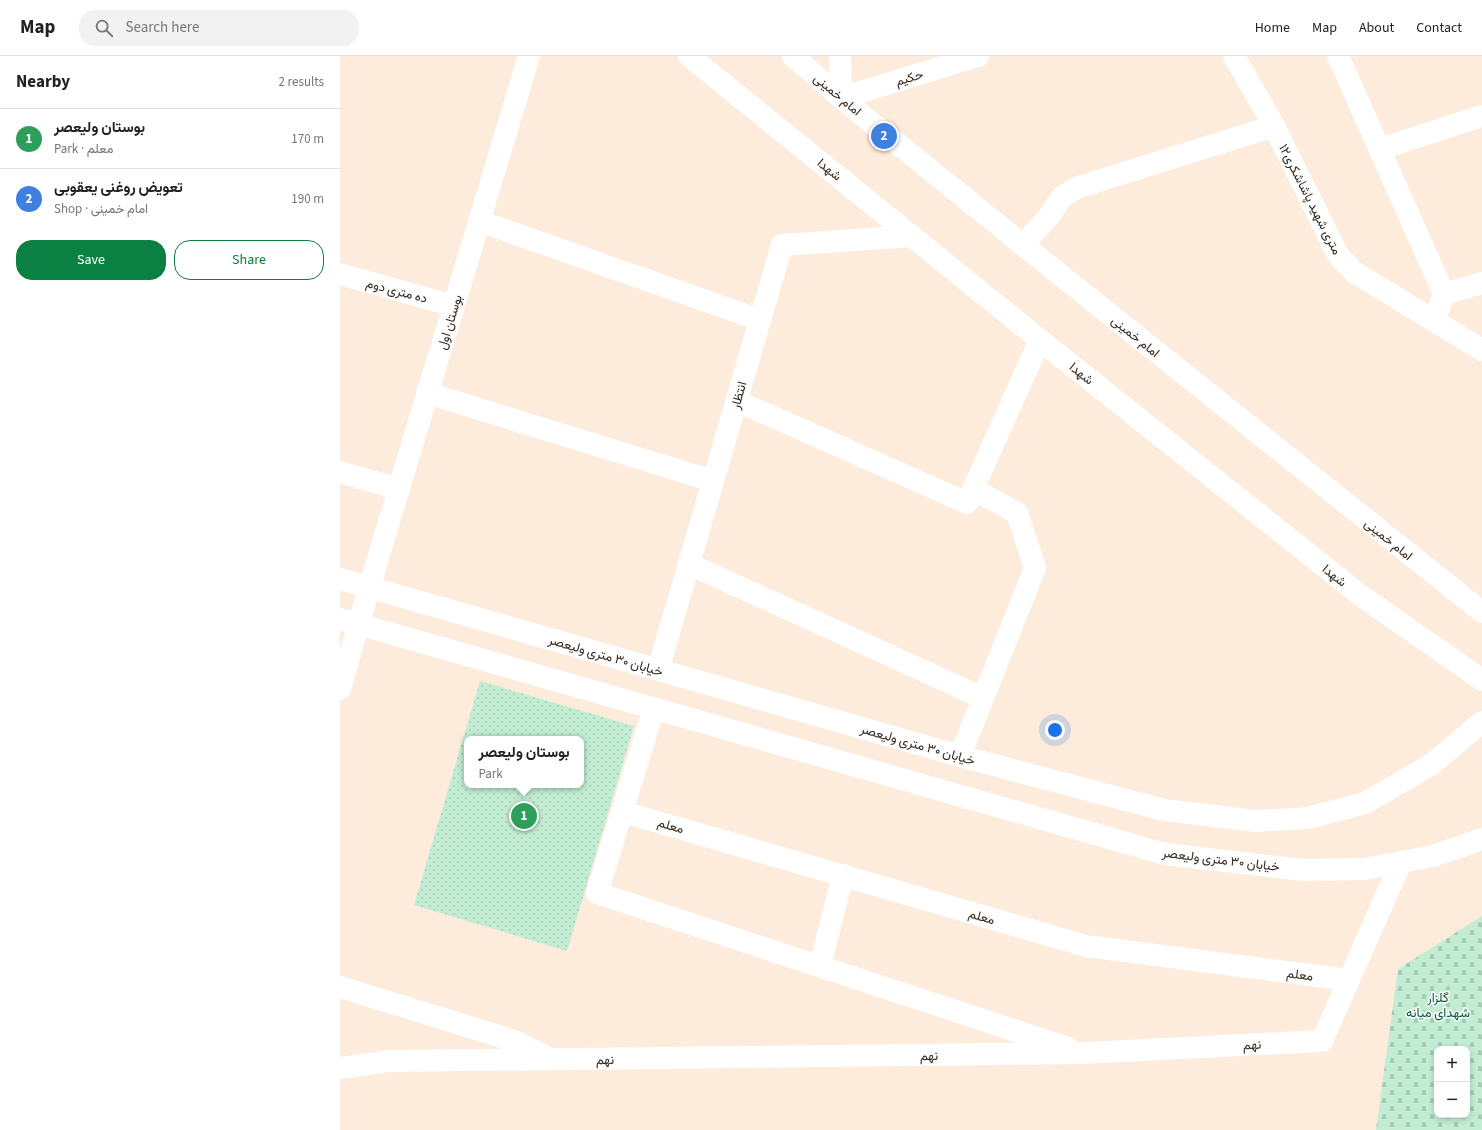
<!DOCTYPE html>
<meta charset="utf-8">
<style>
body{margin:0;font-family:"Source Sans 3",Vazirmatn,sans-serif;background:#f2f2f2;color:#222}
.controls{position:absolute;right:12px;bottom:12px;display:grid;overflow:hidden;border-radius:8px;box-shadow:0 2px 6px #0003}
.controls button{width:36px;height:36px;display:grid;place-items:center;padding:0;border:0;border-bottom:1px solid #e0e0e0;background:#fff;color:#222;font:20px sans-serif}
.you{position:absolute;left:715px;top:674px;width:14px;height:14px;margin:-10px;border:3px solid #fff;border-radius:50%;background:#1a73e8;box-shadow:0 0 0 6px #1a73e833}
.badge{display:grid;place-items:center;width:26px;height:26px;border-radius:50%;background:#0b8043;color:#fff;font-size:13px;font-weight:700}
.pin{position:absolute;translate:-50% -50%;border:2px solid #fff;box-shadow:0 1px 4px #0006}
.popup{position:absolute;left:124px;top:680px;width:120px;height:52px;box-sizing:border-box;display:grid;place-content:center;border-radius:8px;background:#fff;filter:drop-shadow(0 1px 3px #0005);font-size:13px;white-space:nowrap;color:#767676}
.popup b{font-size:15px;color:#222}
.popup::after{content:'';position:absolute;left:50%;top:100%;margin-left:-8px;border:8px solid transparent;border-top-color:#fff}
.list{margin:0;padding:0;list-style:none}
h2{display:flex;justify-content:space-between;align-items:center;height:52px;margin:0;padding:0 16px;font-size:17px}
h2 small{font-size:13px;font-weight:400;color:#767676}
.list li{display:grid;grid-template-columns:26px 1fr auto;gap:12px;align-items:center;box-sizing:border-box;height:60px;padding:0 16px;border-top:1px solid #e0e0e0}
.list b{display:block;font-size:15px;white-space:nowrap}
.list p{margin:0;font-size:13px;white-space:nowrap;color:#767676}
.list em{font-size:13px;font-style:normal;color:#767676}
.actions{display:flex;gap:8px;padding:12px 16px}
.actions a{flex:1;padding:9px 0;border:1px solid #0b8043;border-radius:16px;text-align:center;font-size:14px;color:#0b8043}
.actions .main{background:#0b8043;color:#fff}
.icon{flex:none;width:22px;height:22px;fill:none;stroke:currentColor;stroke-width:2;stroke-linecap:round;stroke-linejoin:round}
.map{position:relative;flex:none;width:1142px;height:1074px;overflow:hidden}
header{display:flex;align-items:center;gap:24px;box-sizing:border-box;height:56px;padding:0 20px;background:#fff;border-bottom:1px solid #e0e0e0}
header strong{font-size:19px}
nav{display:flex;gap:22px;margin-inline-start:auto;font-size:14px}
.search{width:280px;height:36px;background:#f2f2f2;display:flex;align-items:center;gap:10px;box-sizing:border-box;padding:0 14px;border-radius:16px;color:#767676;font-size:15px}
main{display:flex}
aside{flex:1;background:#fff}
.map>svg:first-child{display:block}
.cemetery{fill:url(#cemetery-stones);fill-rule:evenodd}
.park{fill:url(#park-dots);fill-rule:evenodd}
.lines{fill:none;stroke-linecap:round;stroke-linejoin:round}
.minor{stroke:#fff;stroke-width:22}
.major{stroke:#fff;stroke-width:22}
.labels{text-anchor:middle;stroke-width:3;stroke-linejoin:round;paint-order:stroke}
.street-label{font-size:13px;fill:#33281e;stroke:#fcfcfc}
.park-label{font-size:13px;fill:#095837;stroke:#fcfcfc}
</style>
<header>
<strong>Map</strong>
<div class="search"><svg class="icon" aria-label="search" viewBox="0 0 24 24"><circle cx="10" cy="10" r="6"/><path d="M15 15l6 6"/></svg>Search here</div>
<nav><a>Home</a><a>Map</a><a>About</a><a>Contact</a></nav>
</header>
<main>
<aside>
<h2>Nearby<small>2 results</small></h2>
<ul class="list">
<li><span class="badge" style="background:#2e9e5b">1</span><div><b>بوستان ولیعصر</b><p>Park · معلم</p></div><em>170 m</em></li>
<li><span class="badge" style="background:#3f7fe0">2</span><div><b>تعویض روغنی یعقوبی</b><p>Shop · امام خمینی</p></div><em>190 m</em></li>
</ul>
<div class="actions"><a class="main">Save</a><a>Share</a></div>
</aside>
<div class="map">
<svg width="1142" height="1074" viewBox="0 0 1142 1074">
<defs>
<pattern id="cemetery-stones" width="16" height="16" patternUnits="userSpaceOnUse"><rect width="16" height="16" fill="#c2edd3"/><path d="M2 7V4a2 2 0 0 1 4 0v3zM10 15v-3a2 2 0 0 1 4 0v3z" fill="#a7cbb5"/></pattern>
<pattern id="park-dots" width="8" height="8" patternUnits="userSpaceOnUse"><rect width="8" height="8" fill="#c2edd3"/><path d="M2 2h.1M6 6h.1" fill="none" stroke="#a7cbb5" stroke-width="1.8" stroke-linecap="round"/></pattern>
</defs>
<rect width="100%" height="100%" fill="#fdebdc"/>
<path class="cemetery" d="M1142,860V1074H1036L1058,913ZM1097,993H1127V1059H1097Z"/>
<path class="park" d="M140,625L294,670L227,895L74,849ZM127,683H241V729H127Z"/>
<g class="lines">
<path class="minor" d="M500,0L501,42L638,0
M894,0L934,70L998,199L1014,216L1142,294
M998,0L1104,238
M1040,93L1142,60
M139,165L420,264
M683,189L710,159L722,141L739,131L934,70
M0,218L114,250
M1099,252L1104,238L1142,227
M87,337L373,425
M397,345L627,447L633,433
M0,416L59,433
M349,508L643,642
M318,614L442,189L572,180
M0,633L29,532L189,0
M314,652L257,837L728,992
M620,700L695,512L677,457L633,433L700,284
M283,756L746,890L1009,924
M480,910L503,819
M0,931L175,985L208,1002
M0,1012L49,1005L744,997L982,985L1061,806"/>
<path class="major" d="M349,0L700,284L1020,539L1142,624
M453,0L501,42L683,189L1142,556
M0,523L620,700L824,754L916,765L968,762L1025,747L1092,708L1142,666
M0,563L825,798L964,814L1024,813L1093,800L1142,783"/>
</g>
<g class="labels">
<g class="street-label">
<text transform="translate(569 21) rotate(-17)" y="5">حکیم</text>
<text transform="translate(498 38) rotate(40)" y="5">امام خمینی</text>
<text transform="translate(490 113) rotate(39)" y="5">شهدا</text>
<text transform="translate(971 143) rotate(63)" y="5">۱۲متری شهید پاشاشکری</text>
<text transform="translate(57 234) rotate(15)" y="5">ده متری دوم</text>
<text transform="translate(109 266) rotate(-73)" y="5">بوستان اول</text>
<text transform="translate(796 280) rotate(39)" y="5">امام خمینی</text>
<text transform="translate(742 317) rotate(39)" y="5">شهدا</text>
<text transform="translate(398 339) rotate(-74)" y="5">انتظار</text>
<text transform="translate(1049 483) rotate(39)" y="5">امام خمینی</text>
<text transform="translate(995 519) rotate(39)" y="5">شهدا</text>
<text transform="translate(266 599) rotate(16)" y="5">خیابان ۳۰ متری ولیعصر</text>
<text transform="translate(578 688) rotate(16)" y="5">خیابان ۳۰ متری ولیعصر</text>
<text transform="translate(331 769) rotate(16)" y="5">معلم</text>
<text transform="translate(881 803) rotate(7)" y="5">خیابان ۳۰ متری ولیعصر</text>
<text transform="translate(642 860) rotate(16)" y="5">معلم</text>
<text transform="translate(960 918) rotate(7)" y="5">معلم</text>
<text transform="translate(912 988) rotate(-3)" y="5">نهم</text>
<text transform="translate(589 999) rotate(-1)" y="5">نهم</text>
<text transform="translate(265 1003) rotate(-1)" y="5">نهم</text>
</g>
<g class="park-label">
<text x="1098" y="946">گلزار<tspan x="1098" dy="15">شهدای میانه</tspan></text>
</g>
</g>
</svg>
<div class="controls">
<button>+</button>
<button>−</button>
</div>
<div class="you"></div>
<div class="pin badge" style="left:184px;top:760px;background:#2e9e5b">1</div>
<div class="popup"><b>بوستان ولیعصر</b>Park</div>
<div class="pin badge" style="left:544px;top:80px;background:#3f7fe0">2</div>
</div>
</main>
